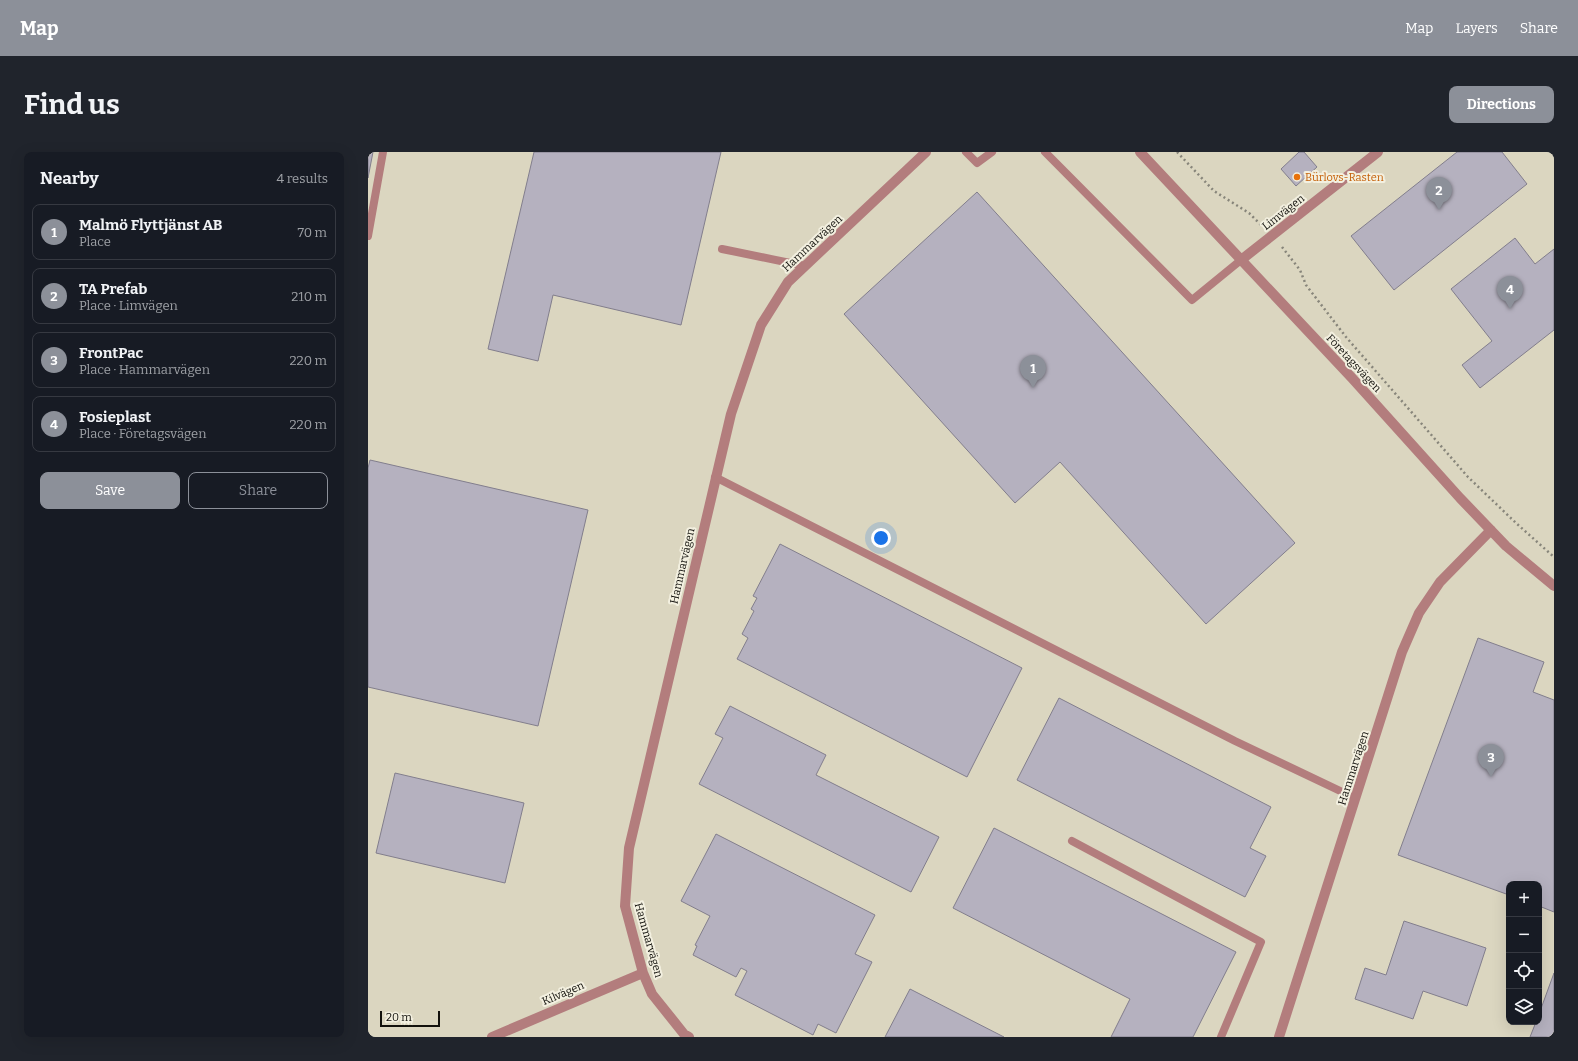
<!DOCTYPE html>
<meta charset="utf-8">
<style>
body{margin:0;font-family:Bitter,serif;background:#20242c;color:#f1f3f6}
.controls{position:absolute;right:12px;bottom:12px;display:grid;overflow:hidden;border-radius:8px;box-shadow:0 4px 16px #0002}
.controls button{width:36px;height:36px;display:grid;place-items:center;padding:0;border:0;border-bottom:1px solid #363941;background:#171b24;color:#f1f3f6;font:20px sans-serif}
.scale{position:absolute;left:12px;bottom:10px;width:60px;box-sizing:border-box;padding-left:4px;border:2px solid #12110c;border-top:0;font-size:11px;line-height:14px;white-space:nowrap;color:#12110c;-webkit-text-stroke:3px #f3f0e0;paint-order:stroke}
.you{position:absolute;left:513px;top:386px;width:14px;height:14px;margin:-10px;border:3px solid #fff;border-radius:50%;background:#1a73e8;box-shadow:0 0 0 6px #1a73e833}
.badge{display:grid;place-items:center;width:26px;height:26px;border-radius:50%;background:#8c9099;color:#fff;font-size:13px;font-weight:700}
.pin{position:absolute;translate:-50% -33px;filter:drop-shadow(0 1px 2px #0008)}
.pin::after{content:'';position:absolute;top:21px;width:14px;height:12px;background:inherit;clip-path:polygon(0 0,100% 0,50% 100%)}
.list{margin:0;padding:0;list-style:none}
h2{display:flex;justify-content:space-between;align-items:center;height:52px;margin:0;padding:0 16px;font-size:17px}
h2 small{font-size:13px;font-weight:400;color:#9ea1a6}
.list li{display:grid;grid-template-columns:26px 1fr auto;gap:12px;align-items:center;box-sizing:border-box;height:56px;margin:0 8px 8px;padding:0 8px;border:1px solid #363941;border-radius:8px}
.list b{display:block;font-size:15px;white-space:nowrap}
.list p{margin:0;font-size:13px;white-space:nowrap;color:#9ea1a6}
.list em{font-size:13px;font-style:normal;color:#9ea1a6}
.actions{display:flex;gap:8px;padding:12px 16px}
.actions a{flex:1;padding:9px 0;border:1px solid #8c9099;border-radius:8px;text-align:center;font-size:14px;color:#8c9099}
.actions .main{background:#8c9099;color:#fff}
.icon{flex:none;width:22px;height:22px;fill:none;stroke:currentColor;stroke-width:2;stroke-linecap:round;stroke-linejoin:round}
.map{position:relative;flex:none;width:1186px;height:885px;overflow:hidden;border-radius:8px}
header{display:flex;align-items:center;gap:24px;box-sizing:border-box;height:56px;padding:0 20px;background:#8c9099;color:#fff}
header strong{font-size:19px}
nav{display:flex;gap:22px;margin-inline-start:auto;font-size:14px}
.intro{display:flex;align-items:center;justify-content:space-between;box-sizing:border-box;height:96px;padding:0 24px}
h1{margin:0;font-size:28px}
.button{padding:10px 18px;border-radius:8px;background:#8c9099;color:#fff;font-size:14px;font-weight:700}
main{display:flex;gap:24px;padding:0 24px}
aside{flex:1;background:#171b24;border-radius:8px;box-shadow:0 4px 16px #0002}
.map>svg:first-child{display:block}
.built{fill:#dbd6c0;fill-rule:evenodd}
.building{fill:#b5b1bf;stroke:#827e8c}
.lines{fill:none;stroke-linecap:round;stroke-linejoin:round}
.path{stroke:#87857a;stroke-width:2.5;stroke-dasharray:2 3;stroke-linecap:butt}
.lane{stroke:#b37d7d;stroke-width:8}
.street{stroke:#b37d7d;stroke-width:10}
.food-dot{fill:#e8710a;stroke:#f3f0e0;stroke-width:1.5}
.labels{text-anchor:middle;stroke-width:4;stroke-linejoin:round;paint-order:stroke}
.food-label{font-size:11px;fill:#c56008;stroke:#f3f0e0;text-anchor:start}
.street-label{font-size:11px;fill:#12110c;stroke:#f3f0e0}
</style>
<header>
<strong>Map</strong>
<nav><a>Map</a><a>Layers</a><a>Share</a></nav>
</header>
<div class="intro"><h1>Find us</h1><a class="button">Directions</a></div>
<main>
<aside>
<h2>Nearby<small>4 results</small></h2>
<ul class="list">
<li><span class="badge">1</span><div><b>Malmö Flyttjänst AB</b><p>Place</p></div><em>70 m</em></li>
<li><span class="badge">2</span><div><b>TA Prefab</b><p>Place · Limvägen</p></div><em>210 m</em></li>
<li><span class="badge">3</span><div><b>FrontPac</b><p>Place · Hammarvägen</p></div><em>220 m</em></li>
<li><span class="badge">4</span><div><b>Fosieplast</b><p>Place · Företagsvägen</p></div><em>220 m</em></li>
</ul>
<div class="actions"><a class="main">Save</a><a>Share</a></div>
</aside>
<div class="map">
<svg width="1186" height="885" viewBox="0 0 1186 885">
<rect width="100%" height="100%" fill="#e5e3d3"/>
<path class="built" d="M0,0H1186V885H0ZM1141,732H1171V870H1141Z"/>
<path class="building" d="M0,0H5L0,26Z
M166,0H353L313,173L185,143L170,209L120,197Z
M931,0H936L949,15L928,34L913,17Z
M1089,0H1134L1159,32L1026,138L983,84Z
M609,40L927,391L838,472L692,310L647,351L476,162Z
M1147,86L1167,112L1186,97V178L1112,236L1094,213L1124,189L1083,137Z
M2,308L220,358L170,574L0,535V316Z
M412,392L654,516L599,625L369,507L380,486L374,482L386,459L383,457L389,446L385,444Z
M1110,486L1176,510L1165,540L1186,548V760L1171,754V732H1141V743L1030,703Z
M691,546L903,655L882,696L898,704L877,745L649,628Z
M362,554L458,603L448,623L571,685L543,740L331,632L355,586L347,582Z
M27,621L156,651L137,731L8,701Z
M626,676L868,800L825,885H743L762,847L585,756Z
M348,682L507,763L487,802L504,810L468,881L450,872L445,883L367,843L379,819L373,816L368,825L325,803L329,794L327,793L342,764L313,749Z
M1036,769L1118,796L1099,854L1055,839L1045,867L987,847L997,816L1018,823Z
M1186,821V885H1162L1168,870H1171V862Z
M542,837L636,885H517Z"/>
<g class="lines">
<path class="path" d="M809,0L846,39L881,61L894,74
M914,95L932,118L938,133L978,185L1100,325L1148,371L1186,405"/>
<path class="lane" d="M598,0L609,11L624,0
M677,0L824,148L873,108
M0,84L15,0
M354,97L437,114
M347,325L867,589L987,646
M704,689L893,790L853,885"/>
<path class="street" d="M772,0L984,226L1092,346L1138,394L1186,434
M873,108L1010,0
M124,885L275,821
M321,885L316,882L284,842L275,821L257,754L261,696L363,262L393,173L420,130L558,0
M911,885L1034,500L1051,461L1072,430L1123,378"/>
</g>
<circle class="food-dot" cx="929" cy="25" r="4"/>
<g class="labels">
<g class="food-label">
<text x="937" y="29">Bürlovs-Rasten</text>
</g>
<g class="street-label">
<text transform="translate(915 60) rotate(-38)" y="4">Limvägen</text>
<text transform="translate(444 91) rotate(-43)" y="4">Hammarvägen</text>
<text transform="translate(986 211) rotate(47)" y="4">Företagsvägen</text>
<text transform="translate(314 414) rotate(-77)" y="4">Hammarvägen</text>
<text transform="translate(985 616) rotate(-72)" y="4">Hammarvägen</text>
<text transform="translate(281 788) rotate(74)" y="4">Hammarvägen</text>
<text transform="translate(195 841) rotate(-23)" y="4">Kilvägen</text>
</g>
</g>
</svg>
<div class="controls">
<button>+</button>
<button>−</button>
<button><svg class="icon" aria-label="locate" viewBox="0 0 24 24"><circle cx="12" cy="12" r="6"/><path d="M12 2v4M12 18v4M2 12h4M18 12h4"/></svg></button>
<button><svg class="icon" aria-label="layers" viewBox="0 0 24 24"><path d="M12 4l9 5-9 5-9-5zM3 14l9 5 9-5"/></svg></button>
</div>
<div class="scale">20 m</div>
<div class="you"></div>
<div class="pin badge" style="left:665px;top:236px">1</div>
<div class="pin badge" style="left:1071px;top:58px">2</div>
<div class="pin badge" style="left:1123px;top:625px">3</div>
<div class="pin badge" style="left:1142px;top:157px">4</div>
</div>
</main>
